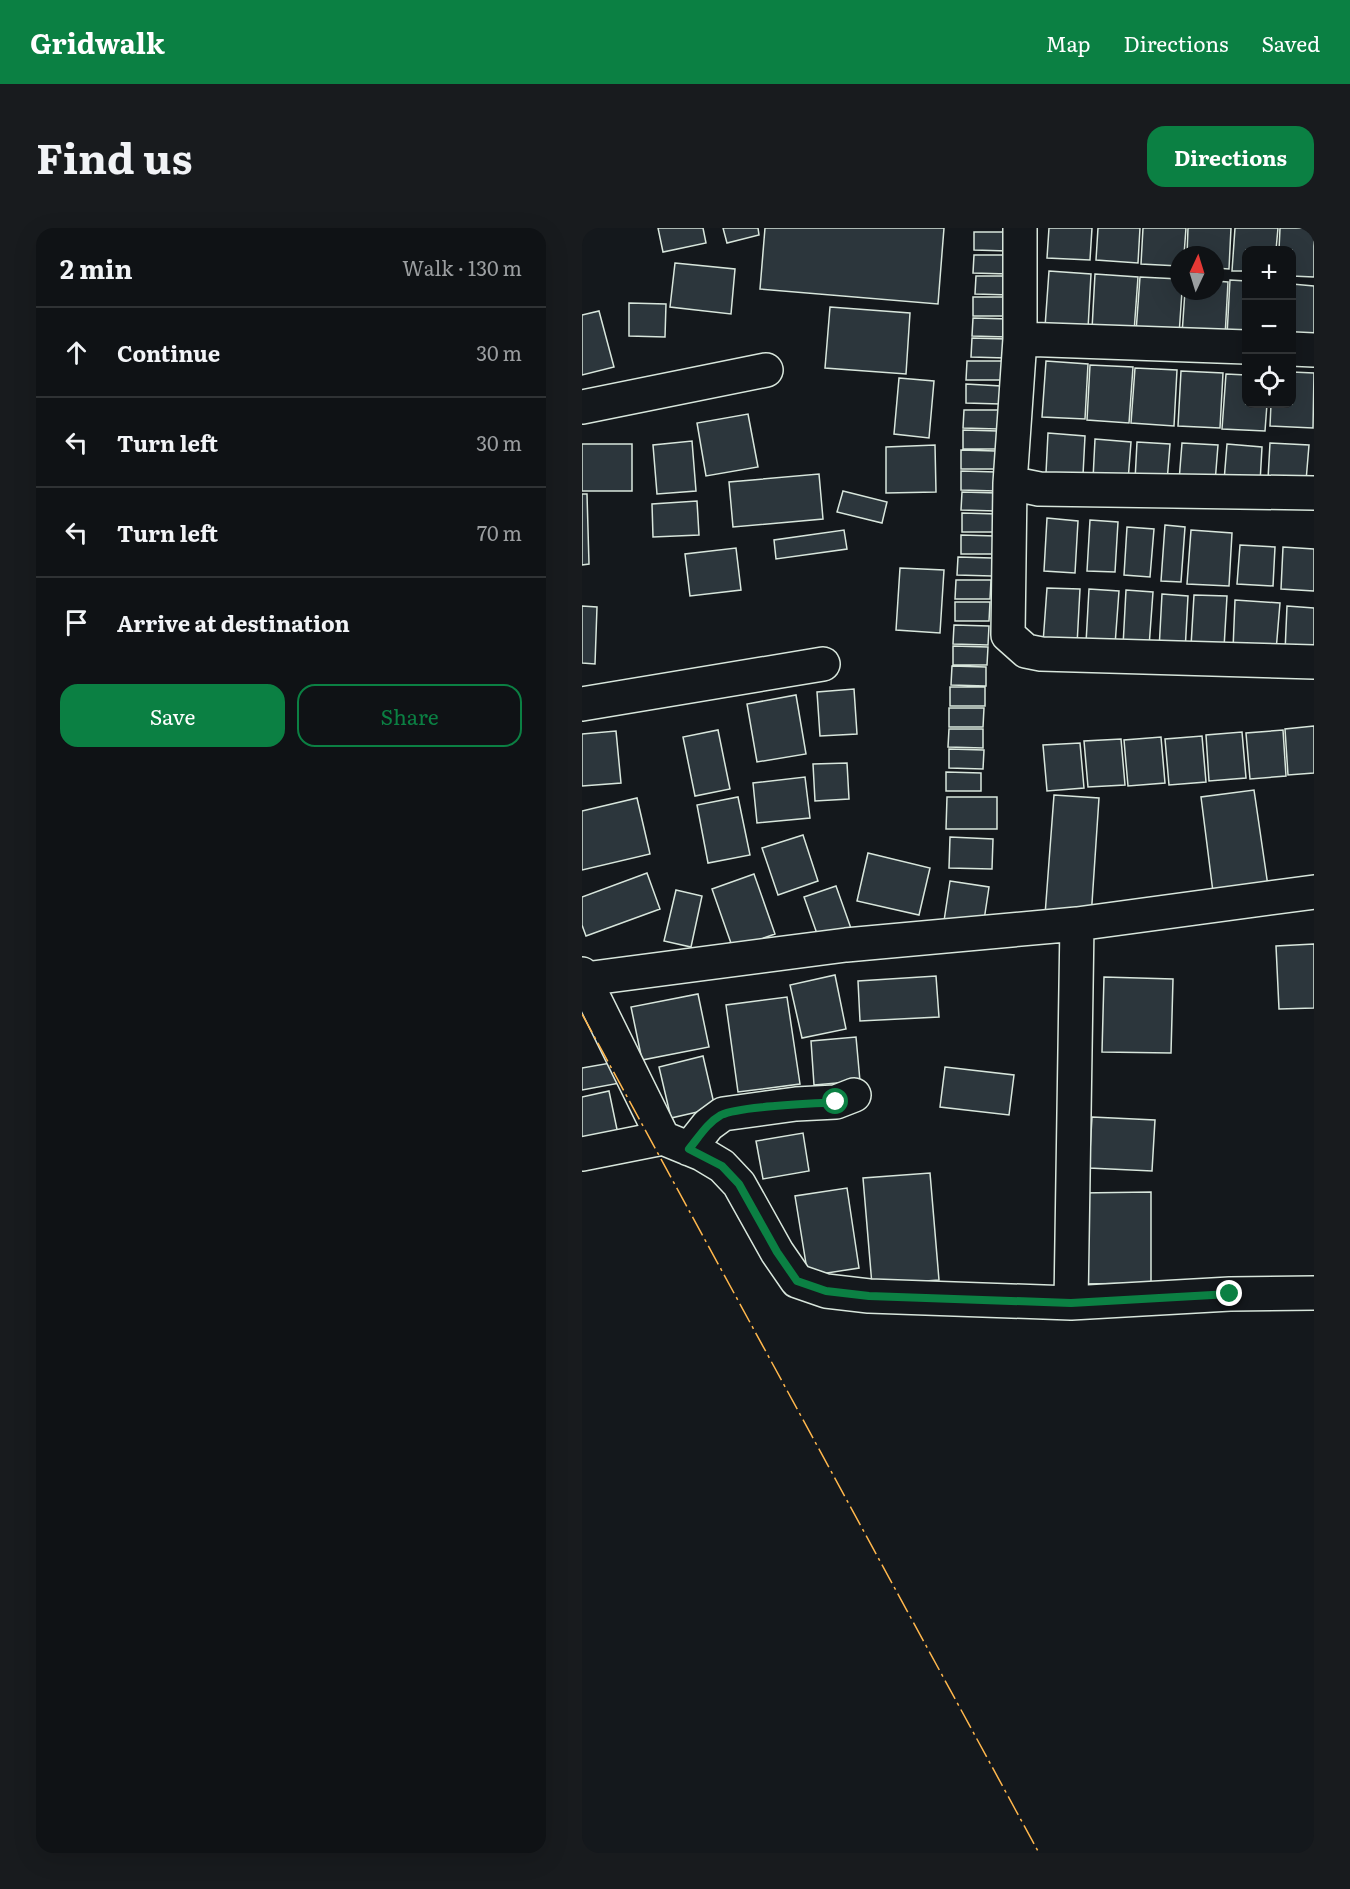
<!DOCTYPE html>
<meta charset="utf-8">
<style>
body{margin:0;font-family:Literata,serif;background:#181b1e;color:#f1f3f6}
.controls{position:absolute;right:18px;top:18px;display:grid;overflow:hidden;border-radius:12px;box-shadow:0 6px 24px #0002}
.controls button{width:54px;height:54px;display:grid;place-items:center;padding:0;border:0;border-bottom:2px solid #2f3234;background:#0f1215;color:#f1f3f6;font:30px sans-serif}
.compass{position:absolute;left:588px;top:18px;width:54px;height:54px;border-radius:50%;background:#0f1215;box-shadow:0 6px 24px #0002;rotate:4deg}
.stop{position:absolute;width:18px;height:18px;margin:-14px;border:4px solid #0b8043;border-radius:50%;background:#fff}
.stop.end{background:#0b8043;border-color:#fff;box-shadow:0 2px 6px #0008}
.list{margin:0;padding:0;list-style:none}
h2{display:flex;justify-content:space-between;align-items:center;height:78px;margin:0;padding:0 24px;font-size:26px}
h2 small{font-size:20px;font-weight:400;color:#9b9ea0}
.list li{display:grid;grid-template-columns:39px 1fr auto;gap:18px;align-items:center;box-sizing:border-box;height:90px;padding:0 24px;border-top:2px solid #2f3234}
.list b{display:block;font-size:22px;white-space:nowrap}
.list em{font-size:20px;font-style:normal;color:#9b9ea0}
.actions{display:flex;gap:12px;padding:18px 24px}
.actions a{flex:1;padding:14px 0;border:2px solid #0b8043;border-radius:18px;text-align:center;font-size:21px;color:#0b8043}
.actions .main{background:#0b8043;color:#fff}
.icon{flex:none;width:33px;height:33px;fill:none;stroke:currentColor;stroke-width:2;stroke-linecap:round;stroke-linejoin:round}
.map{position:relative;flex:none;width:732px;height:1625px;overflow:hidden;border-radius:18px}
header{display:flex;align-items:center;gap:36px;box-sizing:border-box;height:84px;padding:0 30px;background:#0b8043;color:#fff}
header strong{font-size:28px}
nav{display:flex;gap:33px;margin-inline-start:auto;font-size:21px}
.intro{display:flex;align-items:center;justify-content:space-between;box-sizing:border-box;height:144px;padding:0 36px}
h1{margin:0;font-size:42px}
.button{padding:15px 27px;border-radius:18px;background:#0b8043;color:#fff;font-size:21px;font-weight:700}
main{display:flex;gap:36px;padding:0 36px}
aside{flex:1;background:#0f1215;border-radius:18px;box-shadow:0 6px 24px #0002}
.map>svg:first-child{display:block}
.building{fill:#2c363c;stroke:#d8e6dc;stroke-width:1.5}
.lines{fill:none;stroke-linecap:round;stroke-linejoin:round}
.street-casing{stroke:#d8e6dc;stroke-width:36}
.street{stroke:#14181c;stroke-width:33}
.power{stroke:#ffb74d;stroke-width:1.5;stroke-dasharray:21 4.5 3 4.5;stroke-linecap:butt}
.route{stroke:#0b8043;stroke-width:8}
</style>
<header>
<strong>Gridwalk</strong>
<nav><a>Map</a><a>Directions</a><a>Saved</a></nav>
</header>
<div class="intro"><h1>Find us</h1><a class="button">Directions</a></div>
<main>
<aside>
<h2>2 min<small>Walk · 130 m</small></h2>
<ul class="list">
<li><svg class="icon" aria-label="ahead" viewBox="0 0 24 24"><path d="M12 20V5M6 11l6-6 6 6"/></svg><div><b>Continue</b></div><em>30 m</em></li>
<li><svg class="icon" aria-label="left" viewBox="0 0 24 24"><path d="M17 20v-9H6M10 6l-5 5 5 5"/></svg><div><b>Turn left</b></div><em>30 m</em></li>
<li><svg class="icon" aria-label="left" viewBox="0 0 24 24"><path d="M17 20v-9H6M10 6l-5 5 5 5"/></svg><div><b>Turn left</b></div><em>70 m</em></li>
<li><svg class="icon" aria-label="arrive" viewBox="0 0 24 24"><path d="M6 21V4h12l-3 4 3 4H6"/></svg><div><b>Arrive at destination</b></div></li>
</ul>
<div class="actions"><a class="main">Save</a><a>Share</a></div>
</aside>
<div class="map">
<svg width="732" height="1625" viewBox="0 0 732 1625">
<rect width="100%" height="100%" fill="#14181c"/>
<path class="building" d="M76,0H121L124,15L81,24Z
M141,0H176L177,7L145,15Z
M183,0H362L356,76L178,61Z
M467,0H510L508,32L465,30Z
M516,0H558L556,35L514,32Z
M561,0H604L602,27H597V38L559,36Z
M606,0H649L647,41L633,40V27H605Z
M653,0H696L694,22H664V43H650Z
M698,0H732V49L710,48V22H697Z
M392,4H427L426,23L392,22Z
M392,27H426V46L391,45Z
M93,35L153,41L149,86L88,79Z
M467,43L509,46L506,101L463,99Z
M513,46L556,49L552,104L510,101Z
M394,48H429L428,67L393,66Z
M558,49L597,51V63H600L597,107L554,104Z
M648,52L664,53V109L645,107Z
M633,53L646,54L643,109L600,106L603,63H633Z
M710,56L732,58V113L710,112Z
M391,69H426V88H391Z
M47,75L84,76L83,109L47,108Z
M248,79L328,85L324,146L243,140Z
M17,83L32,139L0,147V87Z
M391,90L426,91L425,109L390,108Z
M390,110L424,111V130L389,129Z
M385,133H420L419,152H384Z
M464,133L506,136L503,191L460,189Z
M508,137L551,139L547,195L505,192Z
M553,140L595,142L592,198L549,195Z
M599,143L641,145L638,200L596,198Z
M710,144L732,145L731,200L688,198L689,176H710Z
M644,146L664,147V176H685L683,203L640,201Z
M317,150L352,153L347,210L312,206Z
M384,156L419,158L418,176L384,175Z
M382,182H417L416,201L381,200Z
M166,186L176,239L124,248L115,195Z
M381,202L416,203L415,221H381Z
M466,205L503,208L501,247L464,245Z
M513,211L549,214L546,253L511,251Z
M110,213L114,263L75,266L71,217Z
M555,214L588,216L585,254L553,252Z
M600,215L636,217L633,255L597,253Z
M688,215L727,217L724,253L686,251Z
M0,216H50V263H0Z
M645,216L680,219L678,255L642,253Z
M353,217L354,264L304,265V219Z
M379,222L414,223V241H379Z
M379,243L414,244V263L379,262Z
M237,246L241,291L151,299L147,254Z
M261,263L305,274L300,295L255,284Z
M380,264L415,265L414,283L379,282Z
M0,266H5L7,336L0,337Z
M115,273L117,307L71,309L70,276Z
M380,285L415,286V304H380Z
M465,290L496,293L493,345L462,343Z
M508,292L536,294L533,344L505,343Z
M583,297L603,299L599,354L579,353Z
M545,299L572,301L568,349L542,347Z
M262,302L265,321L194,331L192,312Z
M609,302L650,305L647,358L605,356Z
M379,307L414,308L413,326H379Z
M658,317L693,319L691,358L655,356Z
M701,319L732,321V363L699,361Z
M154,320L159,362L108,368L103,326Z
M376,329L410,330V348L375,347Z
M318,340L362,342L358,405L314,402Z
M374,352H409L408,371H373Z
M465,360L498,361L495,417L461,415Z
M507,361L537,363L533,417L504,415Z
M544,362L571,364L567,419L541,418Z
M580,366L606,368L603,424L577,422Z
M612,367L645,368L642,420L609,418Z
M653,372L698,375L694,423L651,421Z
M373,374H408L407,393H373Z
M0,378L15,379L13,436L0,435Z
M705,378L732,380V425L703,424Z
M372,397L407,398L406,417L371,416Z
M371,418L406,419L405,437H371Z
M370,438L404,439V458L369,457Z
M368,459H403V478H368Z
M272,461L275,506L238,508L235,464Z
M214,467L224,526L175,534L165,476Z
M367,480H402L401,499H367Z
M732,498V545L706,547L703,501Z
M367,501H401V520L366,519Z
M136,502L148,561L113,568L101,509Z
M701,502L704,548L668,551L664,505Z
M34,503L39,555L0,558V506Z
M660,504L664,550L627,553L624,507Z
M620,508L624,554L587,557L583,511Z
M579,509L583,555L546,558L542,512Z
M539,511L543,557L506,559L502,513Z
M498,515L502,560L465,563L461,517Z
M367,521L402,522L401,541L367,540Z
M265,535L267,571L233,573L231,536Z
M364,544L399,545V563H364Z
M223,549L228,590L175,595L171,555Z
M672,562L687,665L632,672L619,569Z
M472,567L517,570L509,690L463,687Z
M156,569L168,627L126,635L115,577Z
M365,569H415V601H364Z
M55,570L68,626L0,642V583Z
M221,607L236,653L196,667L180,620Z
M368,609L411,611L410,641L367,640Z
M286,625L348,640L337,687L275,673Z
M65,645L78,681L4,708L0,697V669Z
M172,646L193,706L151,721L130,661Z
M368,653L407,659L401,699L362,693Z
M254,658L271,706L239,717L222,669Z
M94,662L120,668L109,719L82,713Z
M732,716V780L697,781L694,718Z
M253,747L264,801L220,810L208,757Z
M354,748L357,789L278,793L276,753Z
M522,749L591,751L589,825L520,824Z
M116,766L127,819L60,832L49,779Z
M205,769L218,856L156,864L144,777Z
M274,809L278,853L232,857L229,813Z
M121,828L133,880L89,890L77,839Z
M34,834L38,855L0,862V840Z
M363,839L432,847L427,887L358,879Z
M27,863L37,911L0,919V869Z
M510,889L573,892L570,943L507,940Z
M221,905L227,943L181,951L174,913Z
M348,945L357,1052L290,1057L281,950Z
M265,960L277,1040L226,1048L213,968Z
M569,964V1055L499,1056L498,965Z"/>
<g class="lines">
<g class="street-casing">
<path id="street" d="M438,0V111L428,255L426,407L444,423L459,426L732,434
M438,111L664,119
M710,121L732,122
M0,179L184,142
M428,255L457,261L732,265
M0,476L241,436
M0,746L81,910
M3,751L264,717L495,696L732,664
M107,921L126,897L141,886L214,876L254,874L272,867
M0,926L81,910L120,926L140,938L157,956L195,1024L215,1053L244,1063L287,1068L489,1075L648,1066L732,1065
M489,1075L495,696"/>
</g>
<use href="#street" class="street"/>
<path class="power" d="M0,786L457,1625"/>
</g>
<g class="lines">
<path class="route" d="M254,874C229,876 158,878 139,887C125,895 117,909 107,921L140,938L157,956L195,1024L215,1053L244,1063L287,1068L489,1075L648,1066"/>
</g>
</svg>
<div class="controls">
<button>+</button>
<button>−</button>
<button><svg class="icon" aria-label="locate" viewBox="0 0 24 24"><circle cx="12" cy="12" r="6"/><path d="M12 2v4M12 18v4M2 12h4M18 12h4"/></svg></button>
</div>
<svg class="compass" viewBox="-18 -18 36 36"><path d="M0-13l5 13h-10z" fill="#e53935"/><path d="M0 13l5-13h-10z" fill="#9b9ea0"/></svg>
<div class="stop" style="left:254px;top:874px"></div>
<div class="stop end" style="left:648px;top:1066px"></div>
</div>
</main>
